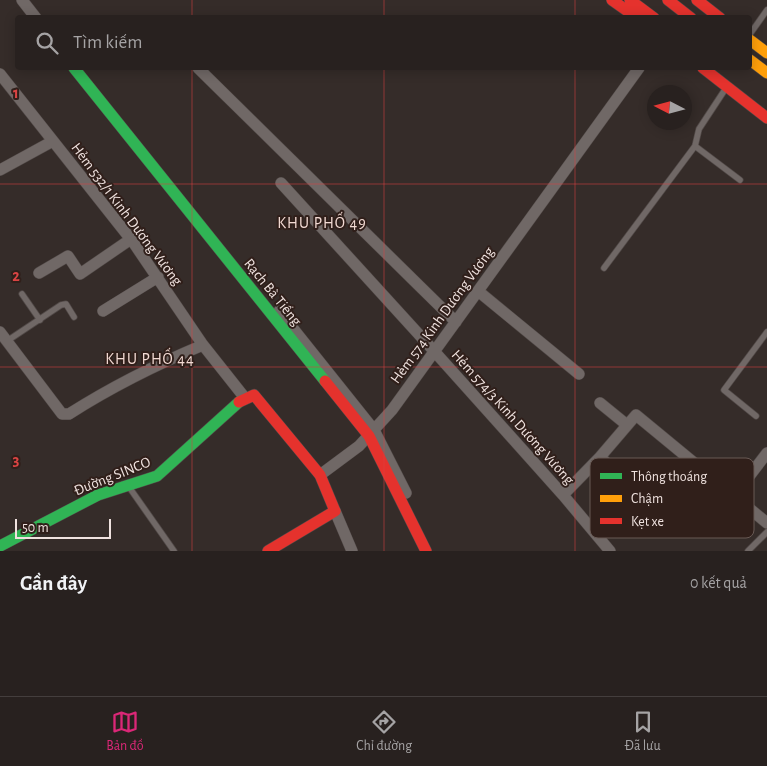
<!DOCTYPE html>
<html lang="vi">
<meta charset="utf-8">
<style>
body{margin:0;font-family:"Alegreya Sans",sans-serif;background:#342e2c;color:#f1f3f6}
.compass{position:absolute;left:647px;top:85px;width:45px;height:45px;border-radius:50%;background:#28211f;box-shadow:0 2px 12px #0003;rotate:276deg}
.scale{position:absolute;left:15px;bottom:12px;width:96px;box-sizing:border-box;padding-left:5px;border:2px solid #efe2df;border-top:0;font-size:14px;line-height:18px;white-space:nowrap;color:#efe2df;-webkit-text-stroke:4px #301f1a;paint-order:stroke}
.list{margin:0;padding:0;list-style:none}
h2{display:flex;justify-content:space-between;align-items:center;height:65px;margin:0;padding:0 20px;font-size:21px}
h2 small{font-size:16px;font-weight:400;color:#a5a3a4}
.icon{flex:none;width:28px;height:28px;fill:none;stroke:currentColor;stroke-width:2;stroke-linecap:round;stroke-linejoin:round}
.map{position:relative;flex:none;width:767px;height:551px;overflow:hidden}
.search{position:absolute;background:#28211f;box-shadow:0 2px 12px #0003;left:15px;right:15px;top:15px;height:55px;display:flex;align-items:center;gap:12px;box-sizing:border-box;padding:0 18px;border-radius:5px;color:#a5a3a4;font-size:19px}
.sheet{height:145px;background:#28211f}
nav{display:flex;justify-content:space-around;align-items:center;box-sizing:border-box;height:70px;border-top:1px solid #443e3d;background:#28211f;font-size:14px;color:#a5a3a4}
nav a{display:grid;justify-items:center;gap:2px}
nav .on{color:#db2777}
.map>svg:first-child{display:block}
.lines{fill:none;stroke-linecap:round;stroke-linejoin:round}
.lane-casing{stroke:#524a48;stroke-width:7}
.street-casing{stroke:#524a48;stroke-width:12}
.fast-casing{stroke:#524a48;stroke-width:12}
.slow-casing{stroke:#524a48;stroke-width:12}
.jam-casing{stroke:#524a48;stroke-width:12}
.lane{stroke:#706866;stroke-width:5.5}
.street{stroke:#706866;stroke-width:11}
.fast{stroke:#30b455;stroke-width:11}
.slow{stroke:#ff9f0a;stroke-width:11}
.jam{stroke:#e5322d;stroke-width:11}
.grid{fill:none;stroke:#da4443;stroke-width:1;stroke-opacity:0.55}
.labels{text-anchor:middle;stroke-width:4;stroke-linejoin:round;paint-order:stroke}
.street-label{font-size:15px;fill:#efe2df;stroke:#301f1a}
.neighbourhood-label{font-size:16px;letter-spacing:1px;fill:#f3dbd4;stroke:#301f1a}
.key{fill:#301f1a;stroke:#695a55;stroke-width:1}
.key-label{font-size:14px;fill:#efe2df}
.grid-label{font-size:16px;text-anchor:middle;font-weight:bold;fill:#da4443;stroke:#301f1a;stroke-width:4;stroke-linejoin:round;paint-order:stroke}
</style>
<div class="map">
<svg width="767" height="551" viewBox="0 0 767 551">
<rect width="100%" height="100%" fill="#352c29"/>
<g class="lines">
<g class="lane-casing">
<path id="lane" d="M750,34L767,10
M695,146L740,180
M604,268L695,146L699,129L726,88
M22,294L40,320
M7,341L61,305L66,304L74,317
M756,416L724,390L767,332
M129,487L174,551
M658,533L712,477
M748,551L767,532"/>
</g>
<g class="street-casing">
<path id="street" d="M22,0L36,18
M198,68L456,322
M0,74L133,242L203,345L245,398
M0,170L53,141
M281,183L434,351L563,495L610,551
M39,273L68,256L80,274L131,239
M478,291L579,374
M103,311L158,277
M279,311L374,430L406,493
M0,332L62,414H69C113,386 155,365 203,345
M600,403L627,425
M600,457L670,520
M320,475L359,446L392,410L639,68
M563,495L600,457L636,415L767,523
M734,496L767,453
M335,511L352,551"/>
</g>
<g class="fast-casing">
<path id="fast" d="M74,68L325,381
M0,546L98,495L157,476L239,402"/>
</g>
<g class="slow-casing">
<path id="slow" d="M750,40L767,53
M750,60L767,73"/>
</g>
<g class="jam-casing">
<path id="jam" d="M612,0L636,17
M630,0L654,18
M668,0L691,18
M697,0L720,18
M703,68L767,118
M325,381L369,436L426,551
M239,402L254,395L320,475L335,511L268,551"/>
</g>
<use href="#lane" class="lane"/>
<use href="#street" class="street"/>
<use href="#fast" class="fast"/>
<use href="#slow" class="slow"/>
<use href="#jam" class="jam"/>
</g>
<path class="grid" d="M192,0V18M384,0V18M575,0V18M192,68V551M384,68V551M575,68V551M0,184H767M0,367H767"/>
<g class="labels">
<g class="street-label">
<text transform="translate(127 214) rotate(53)" y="5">Hẻm 532/1 Kinh Dương Vương</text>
<text transform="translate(273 292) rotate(51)" y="5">Rạch Bà Tiếng</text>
<text transform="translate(442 315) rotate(-54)" y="5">Hẻm 574 Kinh Dương Vương</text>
<text transform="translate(513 417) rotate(48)" y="5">Hẻm 574/3 Kinh Dương Vương</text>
<text transform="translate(112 476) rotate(-22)" y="5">Đường SINCO</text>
</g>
<g class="neighbourhood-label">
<text x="322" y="228">KHU PHỐ 49</text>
<text x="150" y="364">KHU PHỐ 44</text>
</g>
</g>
<rect x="590" y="458" width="164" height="80" rx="8" class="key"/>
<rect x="600" y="473" width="22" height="6" fill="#30b455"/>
<rect x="600" y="495" width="22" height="7" fill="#ff9f0a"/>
<rect x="600" y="518" width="22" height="6" fill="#e5322d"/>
<g class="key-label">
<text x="631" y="481">Thông thoáng</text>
<text x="631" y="503">Chậm</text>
<text x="631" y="526">Kẹt xe</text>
</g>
<g class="grid-label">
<text x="16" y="98">1</text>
<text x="16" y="281">2</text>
<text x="16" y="465">3</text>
</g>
</svg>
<svg class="compass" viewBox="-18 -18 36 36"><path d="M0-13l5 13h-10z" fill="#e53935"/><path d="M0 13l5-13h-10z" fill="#a5a3a4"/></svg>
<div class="scale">50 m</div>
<div class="search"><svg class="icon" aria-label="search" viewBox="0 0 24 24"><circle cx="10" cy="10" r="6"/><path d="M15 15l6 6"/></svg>Tìm kiếm</div>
</div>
<section class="sheet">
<h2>Gần đây<small>0 kết quả</small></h2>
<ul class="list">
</ul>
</section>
<nav>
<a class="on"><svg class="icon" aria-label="map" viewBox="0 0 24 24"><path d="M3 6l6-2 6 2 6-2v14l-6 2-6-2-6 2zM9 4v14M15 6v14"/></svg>Bản đồ</a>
<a><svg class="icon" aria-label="directions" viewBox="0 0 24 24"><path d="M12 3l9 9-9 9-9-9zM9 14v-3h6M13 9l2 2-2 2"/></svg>Chỉ đường</a>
<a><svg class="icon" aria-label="saved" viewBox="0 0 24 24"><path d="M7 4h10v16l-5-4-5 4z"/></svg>Đã lưu</a>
</nav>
